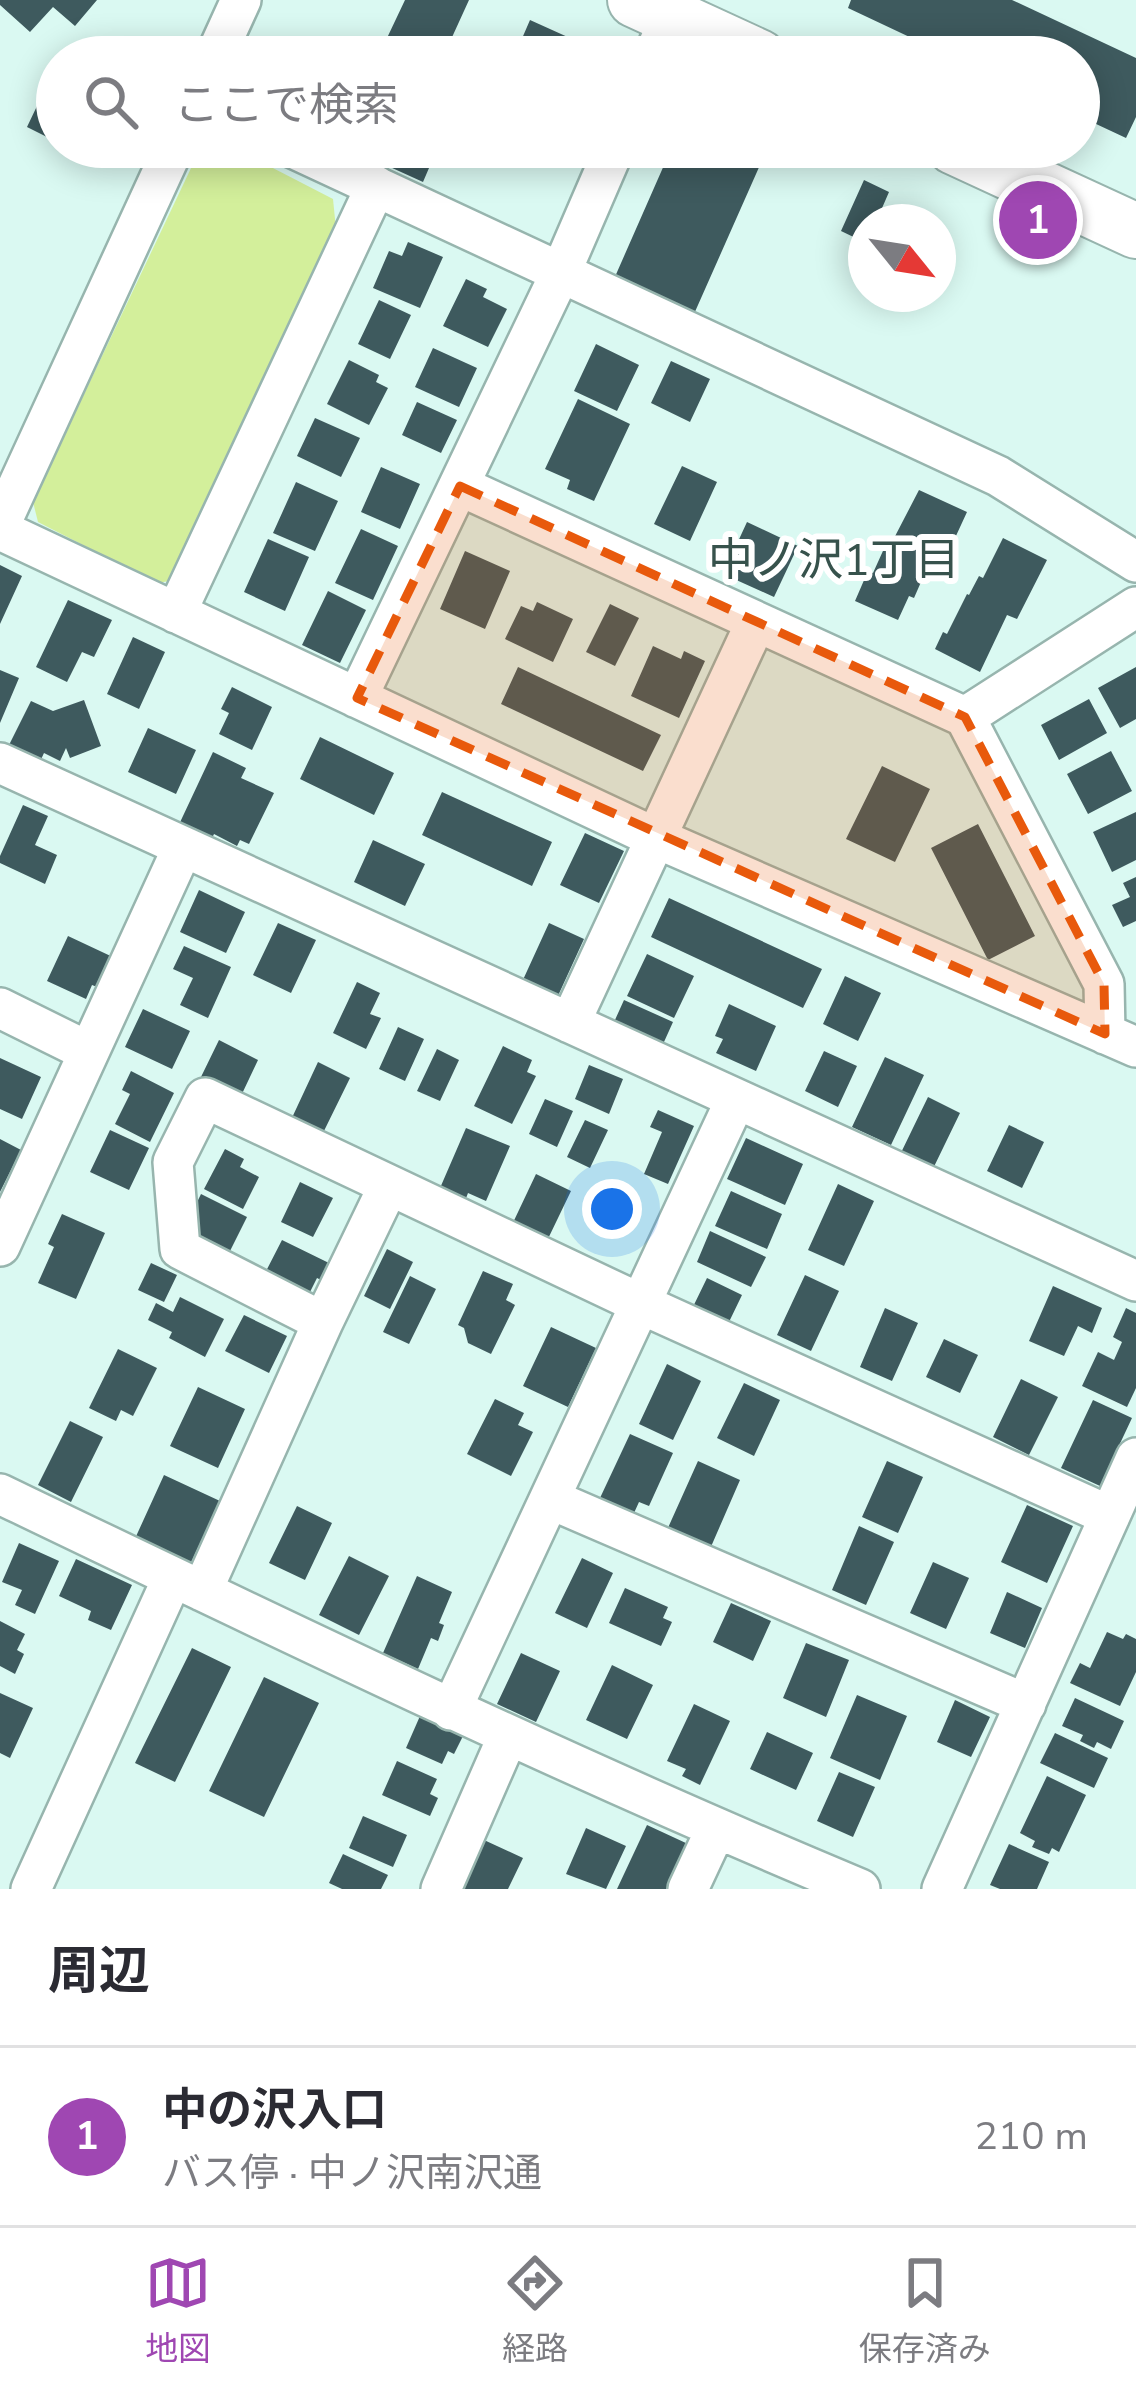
<!DOCTYPE html>
<html lang="ja">
<meta charset="utf-8">
<style>
body{margin:0;font-family:"Nunito Sans","Noto Sans JP",sans-serif;background:#f2f2f3;color:#2b2b33}
.compass{position:absolute;left:848px;top:204px;width:108px;height:108px;border-radius:50%;background:#fff;box-shadow:0 6px 30px #0003;rotate:120deg}
.you{position:absolute;left:612px;top:1209px;width:42px;height:42px;margin:-30px;border:9px solid #fff;border-radius:50%;background:#1a73e8;box-shadow:0 0 0 18px #1a73e833}
.badge{display:grid;place-items:center;width:78px;height:78px;border-radius:50%;background:#9f47b2;color:#fff;font-size:39px;font-weight:700}
.pin{position:absolute;translate:-50% -50%;border:6px solid #fff;box-shadow:0 3px 12px #0006}
.list{margin:0;padding:0;list-style:none}
h2{display:flex;justify-content:space-between;align-items:center;height:156px;margin:0;padding:0 48px;font-size:51px}
h2 small{font-size:39px;font-weight:400;color:#7c7c81}
.list li{display:grid;grid-template-columns:78px 1fr auto;gap:36px;align-items:center;box-sizing:border-box;height:180px;padding:0 48px;border-top:3px solid #e1e1e2}
.list b{display:block;font-size:45px;white-space:nowrap}
.list p{margin:0;font-size:39px;white-space:nowrap;color:#7c7c81}
.list em{font-size:39px;font-style:normal;color:#7c7c81}
.icon{flex:none;width:66px;height:66px;fill:none;stroke:currentColor;stroke-width:2;stroke-linecap:round;stroke-linejoin:round}
.map{position:relative;flex:none;width:1136px;height:1889px;overflow:hidden}
.search{position:absolute;background:#fff;box-shadow:0 6px 30px #0003;left:36px;right:36px;top:36px;height:132px;display:flex;align-items:center;gap:30px;box-sizing:border-box;padding:0 42px;border-radius:66px;color:#7c7c81;font-size:45px}
.sheet{height:336px;background:#fff}
nav{display:flex;justify-content:space-around;align-items:center;box-sizing:border-box;height:168px;border-top:3px solid #e1e1e2;background:#fff;font-size:33px;color:#7c7c81}
nav a{display:grid;justify-items:center;gap:6px}
nav .on{color:#9f47b2}
.map>svg:first-child{display:block}
.green{fill:#d3ef9b}
.building{fill:#3e5a5e}
.lines{fill:none;stroke-linecap:round;stroke-linejoin:round}
.street-casing{stroke:#97b5ae;stroke-width:44}
.secondary-casing{stroke:#97b5ae;stroke-width:58}
.street{stroke:#fff;stroke-width:39}
.secondary{stroke:#fff;stroke-width:54}
.marked{fill:#e8590c;fill-opacity:0.2;stroke:#e8590c;stroke-width:9;stroke-dasharray:24 15;stroke-linejoin:round}
.labels{text-anchor:middle;stroke-width:12;stroke-linejoin:round;paint-order:stroke}
.neighbourhood-label{font-size:45px;fill:#37524c;stroke:#fff}
</style>
<div class="map">
<svg width="1136" height="1889" viewBox="0 0 1136 1889">
<rect width="100%" height="100%" fill="#daf9f2"/>
<path class="green" d="M201,147H232L333,199L336,229L176,580L157,583L38,522L33,502Z"/>
<path class="building" d="M0,0H97L75,26L53,7L30,32L0,5Z
M405,0H469L443,57H378Z
M851,0H1012L1136,58V117L1126,138L1079,116V57H952L848,8Z
M530,20L612,57H514Z
M37,106L57,116V142L27,127Z
M346,147H438L423,182Z
M672,147H768L694,314L614,279Z
M864,180L889,192L876,222H866V243L841,231Z
M408,242L443,257L420,308L373,288L389,251L402,256Z
M466,279L487,289L483,297L507,309L488,347L443,326Z
M379,300L411,315L390,359L358,344Z
M596,344L639,365L617,411L574,391Z
M433,348L477,368L459,407L415,387Z
M349,360L379,375L376,382L388,388L369,425L327,404Z
M671,361L710,379L690,422L651,403Z
M578,399L630,424L594,501L567,489L570,480L545,469Z
M417,402L457,420L441,453L402,435Z
M315,418L360,438L341,477L297,456Z
M682,466L717,482L690,541L654,524Z
M381,467L420,484L400,529L361,512Z
M296,482L338,501L315,551L273,533Z
M919,490L967,512L955,538L951,536L946,546L943,545L933,568L928,566L914,598L909,596L898,620L855,601L868,571L873,573L887,542L891,544Z
M747,522L798,546L774,597L723,574Z
M361,529L398,546L373,600L335,583Z
M1003,538L1047,560L1017,619L1007,615L980,672L935,649L943,632L947,634L967,594L969,595L979,576L983,578Z
M268,539L309,557L285,611L244,592Z
M465,551L510,571L485,629L440,609Z
M0,565L22,576L0,624Z
M328,591L366,610L340,663L302,645Z
M68,600L112,620L94,657L82,652L67,682L36,667Z
M537,602L573,619L553,662L505,639L521,606L533,611Z
M610,604L639,618L615,666L586,652Z
M133,637L165,652L139,709L107,694Z
M653,646L681,659L684,651L705,661L679,718L631,696Z
M518,667L661,735L643,771L501,704Z
M1136,667V719L1120,728L1098,688Z
M0,670L19,678L0,723Z
M232,687L272,707L252,750L219,734L229,713L221,709Z
M1089,699L1107,733L1059,760L1041,725Z
M84,700L101,746L70,758L66,748L60,761L44,753L37,768L5,753L31,701L53,711Z
M148,728L196,750L176,794L128,772Z
M320,737L394,773L374,815L300,779Z
M1111,751L1132,791L1088,814L1067,774Z
M213,752L246,768L241,778L274,793L249,844L240,840L237,846L214,834L207,849L175,833Z
M882,766L930,789L895,862L846,839Z
M442,792L552,842L532,886L422,835Z
M23,805L48,816L35,845L57,855L45,884L0,863V856Z
M1136,812V860L1112,872L1093,832Z
M978,824L1035,936L988,960L931,848Z
M585,833L624,851L599,903L560,885Z
M373,840L425,864L405,906L354,882Z
M1136,877V921L1123,927L1112,905L1130,897L1123,883Z
M199,890L245,912L226,953L180,932Z
M669,898L822,969L803,1008L651,937Z
M278,923L316,940L291,993L253,975Z
M549,923L584,939L557,998L522,982Z
M68,936L117,959L102,989L92,985L86,999L47,981Z
M184,946L231,967L208,1018L180,1005L193,978L173,969Z
M647,954L694,976L674,1018L627,996Z
M845,976L881,993L858,1041L823,1024Z
M357,982L380,993L370,1014L381,1018L366,1049L333,1033Z
M624,1000L673,1022L659,1053L610,1031Z
M729,1004L776,1026L756,1071L716,1053L723,1039L715,1036Z
M143,1009L190,1031L172,1069L125,1047Z
M398,1027L424,1039L405,1081L379,1069Z
M219,1040L258,1060L240,1098L200,1079Z
M503,1046L532,1060L527,1072L536,1076L512,1124L474,1106Z
M437,1049L459,1060L440,1101L417,1091Z
M824,1051L857,1066L838,1107L805,1091Z
M885,1057L924,1075L891,1145L852,1127Z
M0,1058L41,1077L22,1119L0,1109Z
M318,1062L350,1078L321,1137L290,1122Z
M589,1065L623,1079L609,1114L575,1099Z
M131,1071L174,1093L150,1142L115,1124L130,1094L122,1090Z
M928,1097L960,1113L928,1179L896,1163Z
M545,1099L573,1111L557,1147L529,1134Z
M658,1110L694,1126L668,1184L644,1174L662,1132L650,1127Z
M585,1120L608,1130L590,1168L567,1157Z
M1009,1125L1044,1142L1022,1188L987,1171Z
M466,1128L510,1146L486,1201L468,1193L463,1206L437,1195Z
M110,1130L149,1148L129,1190L90,1172Z
M746,1138L803,1164L785,1205L727,1179Z
M0,1139L21,1150L0,1192Z
M225,1149L244,1159L240,1167L259,1177L243,1209L204,1189Z
M536,1174L571,1191L545,1245L510,1229Z
M300,1182L333,1198L313,1237L281,1222Z
M838,1184L874,1201L844,1266L808,1250Z
M731,1191L782,1214L767,1249L715,1226Z
M201,1194L247,1217L227,1257L195,1241L188,1221Z
M62,1214L105,1233L76,1299L38,1283L54,1247L48,1244Z
M710,1231L766,1257L751,1287L697,1262Z
M282,1240L331,1264L323,1281L317,1278L307,1298L263,1277Z
M387,1249L413,1262L390,1309L364,1296Z
M151,1263L177,1275L164,1302L138,1290Z
M483,1271L513,1284L506,1300L515,1305L491,1354L468,1343L464,1328L458,1325Z
M805,1275L839,1291L811,1351L777,1335Z
M410,1276L436,1289L409,1344L383,1332Z
M707,1278L742,1295L728,1324L690,1313Z
M1053,1286L1102,1308L1092,1333L1078,1326L1064,1356L1029,1341Z
M180,1297L224,1319L205,1357L169,1338L172,1332L148,1320L156,1303L173,1312Z
M885,1308L918,1323L892,1381L860,1367Z
M1126,1308L1136,1313V1388L1127,1407L1082,1386L1098,1352L1114,1360L1122,1342L1113,1337Z
M244,1315L287,1336L269,1373L225,1351Z
M551,1327L596,1348L568,1407L523,1386Z
M944,1339L978,1355L960,1393L926,1377Z
M118,1349L157,1368L133,1416L121,1410L116,1421L89,1408Z
M667,1364L701,1381L673,1440L639,1424Z
M1021,1379L1058,1397L1029,1455L993,1437Z
M744,1383L780,1400L754,1456L717,1438Z
M198,1387L245,1409L218,1468L170,1446Z
M495,1399L524,1413L518,1425L533,1432L511,1476L467,1454Z
M1093,1400L1132,1418L1100,1486L1061,1468Z
M70,1421L103,1437L71,1502L38,1485Z
M630,1434L673,1453L649,1506L639,1502L634,1513L600,1498Z
M698,1461L740,1480L710,1549L667,1530Z
M887,1461L923,1477L898,1533L862,1517Z
M164,1475L220,1501L188,1569L133,1543Z
M1027,1505L1073,1526L1047,1583L1001,1562Z
M297,1506L332,1523L305,1580L269,1563Z
M859,1526L894,1542L866,1605L832,1590Z
M19,1543L59,1561L35,1614L15,1605L22,1590L2,1582Z
M349,1556L389,1576L359,1635L319,1615Z
M582,1558L613,1573L587,1628L555,1613Z
M76,1559L132,1585L111,1630L88,1620L91,1611L59,1596Z
M933,1562L969,1578L946,1629L910,1613Z
M417,1576L452,1592L439,1623L444,1625L438,1641L431,1638L418,1669L383,1653Z
M625,1588L668,1607L663,1618L672,1622L661,1646L609,1623Z
M1007,1592L1042,1608L1025,1648L990,1633Z
M731,1603L771,1621L753,1661L713,1642Z
M0,1621L25,1634L17,1650L24,1654L15,1674L0,1666Z
M1107,1632L1123,1639L1126,1634L1136,1639V1672L1120,1706L1070,1683L1080,1663L1090,1668Z
M806,1643L849,1660L826,1717L783,1698Z
M192,1648L231,1667L175,1782L135,1763Z
M521,1653L560,1671L536,1722L497,1704Z
M612,1665L653,1685L627,1739L586,1720Z
M264,1677L319,1703L264,1817L209,1791Z
M0,1693L33,1708L10,1758L0,1753Z
M857,1695L907,1716L880,1780L830,1758Z
M1075,1698L1124,1721L1111,1749L1097,1742L1094,1748L1080,1741L1083,1735L1062,1726Z
M955,1700L990,1717L971,1757L937,1742Z
M694,1704L730,1721L700,1785L682,1776L686,1769L667,1761Z
M420,1716L463,1736L454,1754L448,1751L442,1764L406,1748Z
M767,1732L813,1753L796,1790L750,1769Z
M1055,1733L1108,1758L1094,1788L1040,1763Z
M397,1761L437,1779L430,1794L438,1798L430,1816L382,1795Z
M839,1772L875,1787L853,1837L817,1821Z
M1047,1776L1086,1795L1059,1852L1052,1848L1049,1854L1032,1847L1035,1841L1020,1833Z
M363,1816L407,1835L393,1867L349,1848Z
M647,1825L688,1844L667,1889H617Z
M586,1828L626,1846L606,1889L566,1874Z
M484,1840L523,1858L508,1889H461Z
M1009,1844L1049,1862L1037,1889H1000L990,1885Z
M343,1854L388,1875L381,1889H342L329,1883Z"/>
<g class="lines">
<g class="street-casing">
<path id="street" d="M215,57L241,0
M653,57L678,0
M291,147L998,476L1136,562
M460,486L965,717L1136,607
M0,525L174,147
M0,530L656,838L1136,1047
M176,613L376,186
M357,698L561,272L615,147
M965,717L1104,984L1105,1034
M0,763L1136,1281
M0,1008L89,1052
M570,1023L756,622
M0,1246L183,847
M323,1322L180,1249L173,1162L205,1098L641,1304L1110,1516
M0,1494C285,1631 569,1768 860,1889
M550,1499L1026,1704
M202,1591L323,1322L389,1185
M451,1710L736,1099
M31,1889L173,1577
M441,1889L508,1736
M688,1889L716,1829
M942,1889L1136,1458"/>
</g>
<g class="secondary-casing">
<path id="secondary" d="M635,0L759,57
M954,147L1136,231"/>
</g>
<use href="#street" class="street"/>
<use href="#secondary" class="secondary"/>
</g>
<path class="marked" d="M460,486L965,717L1104,984L1105,1034L357,698Z"/>
<g class="labels">
<g class="neighbourhood-label">
<text x="834" y="575">中ノ沢1丁目</text>
</g>
</g>
</svg>
<svg class="compass" viewBox="-18 -18 36 36"><path d="M0-13l5 13h-10z" fill="#e53935"/><path d="M0 13l5-13h-10z" fill="#7c7c81"/></svg>
<div class="you"></div>
<div class="pin badge" style="left:1038px;top:220px">1</div>
<div class="search"><svg class="icon" aria-label="search" viewBox="0 0 24 24"><circle cx="10" cy="10" r="6"/><path d="M15 15l6 6"/></svg>ここで検索</div>
</div>
<section class="sheet">
<h2>周辺<small></small></h2>
<ul class="list">
<li><span class="badge">1</span><div><b>中の沢入口</b><p>バス停 · 中ノ沢南沢通</p></div><em>210 m</em></li>
</ul>
</section>
<nav>
<a class="on"><svg class="icon" aria-label="map" viewBox="0 0 24 24"><path d="M3 6l6-2 6 2 6-2v14l-6 2-6-2-6 2zM9 4v14M15 6v14"/></svg>地図</a>
<a><svg class="icon" aria-label="directions" viewBox="0 0 24 24"><path d="M12 3l9 9-9 9-9-9zM9 14v-3h6M13 9l2 2-2 2"/></svg>経路</a>
<a><svg class="icon" aria-label="saved" viewBox="0 0 24 24"><path d="M7 4h10v16l-5-4-5 4z"/></svg>保存済み</a>
</nav>
